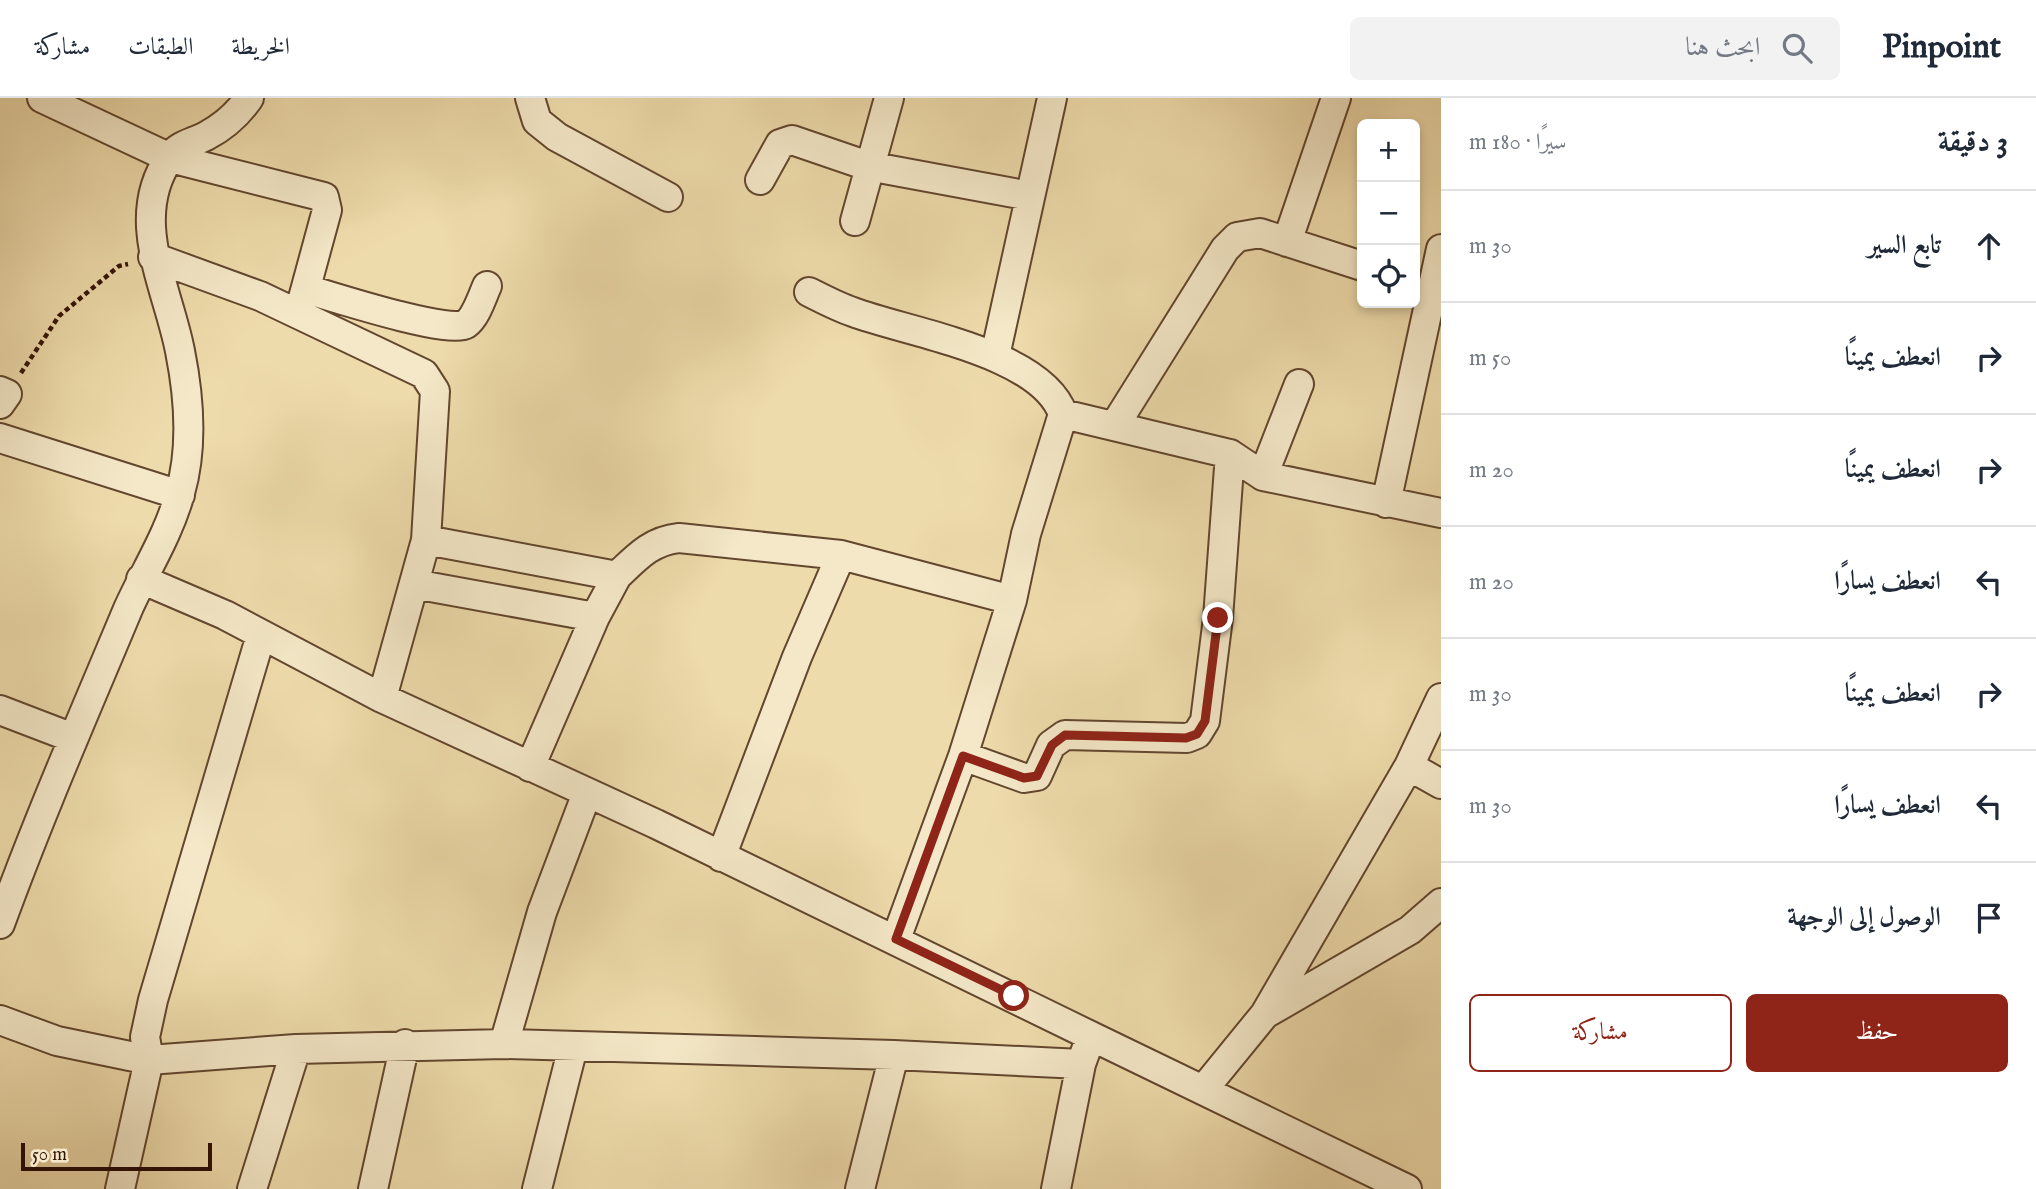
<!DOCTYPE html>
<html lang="ar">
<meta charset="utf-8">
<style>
body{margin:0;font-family:"IM FELL English",Amiri,serif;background:#f2f2f3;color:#1f2937;direction:rtl}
.controls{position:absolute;right:21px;top:21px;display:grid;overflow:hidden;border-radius:10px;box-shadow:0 4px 10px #0003}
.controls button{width:63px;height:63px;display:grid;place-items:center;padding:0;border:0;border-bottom:2px solid #e0e1e3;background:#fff;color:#1f2937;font:35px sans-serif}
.scale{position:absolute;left:21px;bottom:18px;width:191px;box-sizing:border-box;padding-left:7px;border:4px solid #341405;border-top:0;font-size:19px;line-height:24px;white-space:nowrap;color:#341405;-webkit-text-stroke:5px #f4e8c8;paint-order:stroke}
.stop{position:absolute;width:21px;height:21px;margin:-16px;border:5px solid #8f2418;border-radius:50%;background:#fff}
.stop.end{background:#8f2418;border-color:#fff;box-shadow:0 2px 7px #0008}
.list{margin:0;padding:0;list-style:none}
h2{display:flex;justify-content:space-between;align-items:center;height:91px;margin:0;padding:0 28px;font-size:30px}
h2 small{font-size:23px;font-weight:400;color:#747a83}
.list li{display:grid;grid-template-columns:46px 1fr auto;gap:21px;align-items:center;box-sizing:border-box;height:112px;padding:0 28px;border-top:2px solid #e0e1e3}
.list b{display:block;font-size:26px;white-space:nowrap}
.list em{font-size:23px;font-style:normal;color:#747a83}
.actions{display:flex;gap:14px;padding:21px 28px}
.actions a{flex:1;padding:16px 0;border:2px solid #8f2418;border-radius:10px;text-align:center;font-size:24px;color:#8f2418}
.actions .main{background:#8f2418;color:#fff}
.icon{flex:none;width:38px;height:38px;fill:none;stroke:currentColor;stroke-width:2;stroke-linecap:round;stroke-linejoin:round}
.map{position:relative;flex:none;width:1441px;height:1091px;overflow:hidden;direction:ltr}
header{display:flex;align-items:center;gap:42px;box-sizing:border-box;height:98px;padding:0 35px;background:#fff;border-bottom:2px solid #e0e1e3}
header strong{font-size:33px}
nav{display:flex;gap:38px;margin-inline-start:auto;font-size:24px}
.search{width:490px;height:63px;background:#f2f2f3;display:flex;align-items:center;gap:18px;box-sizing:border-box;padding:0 24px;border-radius:10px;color:#747a83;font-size:26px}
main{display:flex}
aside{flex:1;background:#fff}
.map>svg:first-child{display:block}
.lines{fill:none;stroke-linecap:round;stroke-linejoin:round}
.minor-casing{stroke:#62462e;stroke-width:32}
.path{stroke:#341405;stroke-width:4.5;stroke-dasharray:5 3.5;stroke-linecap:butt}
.minor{stroke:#f4e8c8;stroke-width:28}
.route{stroke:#8f2418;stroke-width:9}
</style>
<header>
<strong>Pinpoint</strong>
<div class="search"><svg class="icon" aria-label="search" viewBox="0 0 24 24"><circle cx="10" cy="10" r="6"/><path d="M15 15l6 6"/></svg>ابحث هنا</div>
<nav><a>الخريطة</a><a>الطبقات</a><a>مشاركة</a></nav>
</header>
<main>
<aside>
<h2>3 دقيقة<small>سيرًا · 180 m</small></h2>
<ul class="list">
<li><svg class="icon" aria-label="ahead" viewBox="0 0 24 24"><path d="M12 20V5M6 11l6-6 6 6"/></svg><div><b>تابع السير</b></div><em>30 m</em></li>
<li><svg class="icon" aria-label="right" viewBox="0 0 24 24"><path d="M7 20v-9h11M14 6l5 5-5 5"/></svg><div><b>انعطف يمينًا</b></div><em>50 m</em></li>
<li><svg class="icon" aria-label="right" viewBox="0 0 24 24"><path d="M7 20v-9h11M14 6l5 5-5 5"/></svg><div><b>انعطف يمينًا</b></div><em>20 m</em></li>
<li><svg class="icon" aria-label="left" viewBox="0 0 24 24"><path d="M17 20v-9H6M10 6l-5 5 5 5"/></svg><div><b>انعطف يسارًا</b></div><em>20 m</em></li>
<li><svg class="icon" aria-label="right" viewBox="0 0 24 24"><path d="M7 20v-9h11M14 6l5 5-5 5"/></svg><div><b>انعطف يمينًا</b></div><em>30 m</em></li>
<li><svg class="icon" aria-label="left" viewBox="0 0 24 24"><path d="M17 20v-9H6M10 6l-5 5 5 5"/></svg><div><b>انعطف يسارًا</b></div><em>30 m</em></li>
<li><svg class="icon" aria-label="arrive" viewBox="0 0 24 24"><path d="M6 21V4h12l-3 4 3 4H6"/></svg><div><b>الوصول إلى الوجهة</b></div></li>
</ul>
<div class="actions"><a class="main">حفظ</a><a>مشاركة</a></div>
</aside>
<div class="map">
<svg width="1441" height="1091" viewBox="0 0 1441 1091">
<rect width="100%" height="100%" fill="#eedbab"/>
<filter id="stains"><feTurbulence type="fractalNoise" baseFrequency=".00286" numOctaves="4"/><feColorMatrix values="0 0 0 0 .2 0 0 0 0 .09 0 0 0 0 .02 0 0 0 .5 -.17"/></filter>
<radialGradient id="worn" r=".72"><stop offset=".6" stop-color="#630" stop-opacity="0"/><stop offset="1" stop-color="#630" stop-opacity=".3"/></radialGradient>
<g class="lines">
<g class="minor-casing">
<path id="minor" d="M42,0L170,60L324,99L327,112L299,215
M530,0L537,23L557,39L668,99
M760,82L780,46L792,42L868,68L1030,98
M855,123L889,0
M1287,144L1336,0
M153,159L260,198L424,276L435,293L426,442
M306,191C330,198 450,237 466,226C476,219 482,199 487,188
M809,194C823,201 838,209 853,214C909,235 1041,254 1063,316L1230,356L1263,378L1441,415
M995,258L1052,0
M0,293L7,296L0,306
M1115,327L1225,151L1237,139L1260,135L1362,168
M0,340L180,397
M1263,378L1299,286
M1386,405L1441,151
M141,481L225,517L382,600L656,726L1091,938
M414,486L595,519
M382,600L426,442L617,478C637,459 651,443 679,440L841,457L1012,502
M0,612L73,640
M963,658L1024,680L1037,678L1051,647L1065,637L1187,640L1197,636L1205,623L1218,520L1230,356
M1409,668L1441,686
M530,669L595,519L617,478
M721,759L797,559L841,457
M0,826C39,719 84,616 128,511C145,473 169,436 180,395C193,350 189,298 180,253C168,190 127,120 170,59C180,46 193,45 206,38C223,29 238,16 249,0
M896,841L963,658L1012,502L1026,436L1063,316
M1267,915L1410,832L1441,805
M0,922L57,943L149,962L296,951L504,946L894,957L1081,966L1091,938L1407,1091
M504,946L542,814L587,695
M1203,992L1265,916L1409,668L1441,600
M120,1091L149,962L145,939L153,902L261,537
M252,1091L296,951
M373,1091L405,946
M537,1091L573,949
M860,1091L894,957
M1056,1091L1081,966"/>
</g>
<path class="path" d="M21,275L59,218L119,168L128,166"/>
<use href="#minor" class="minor"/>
</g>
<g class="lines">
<path class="route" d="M1014,898L896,841L963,658L1024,680L1037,678L1052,647L1065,637L1186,640L1197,636L1205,623L1218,520"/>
</g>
<rect width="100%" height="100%" filter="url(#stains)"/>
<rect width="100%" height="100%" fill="url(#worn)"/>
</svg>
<div class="controls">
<button>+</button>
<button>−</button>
<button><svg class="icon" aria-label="locate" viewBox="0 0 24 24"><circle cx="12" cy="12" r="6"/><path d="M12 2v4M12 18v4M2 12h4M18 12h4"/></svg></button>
</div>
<div class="scale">50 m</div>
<div class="stop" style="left:1014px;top:898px"></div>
<div class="stop end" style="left:1218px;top:520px"></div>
</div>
</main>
